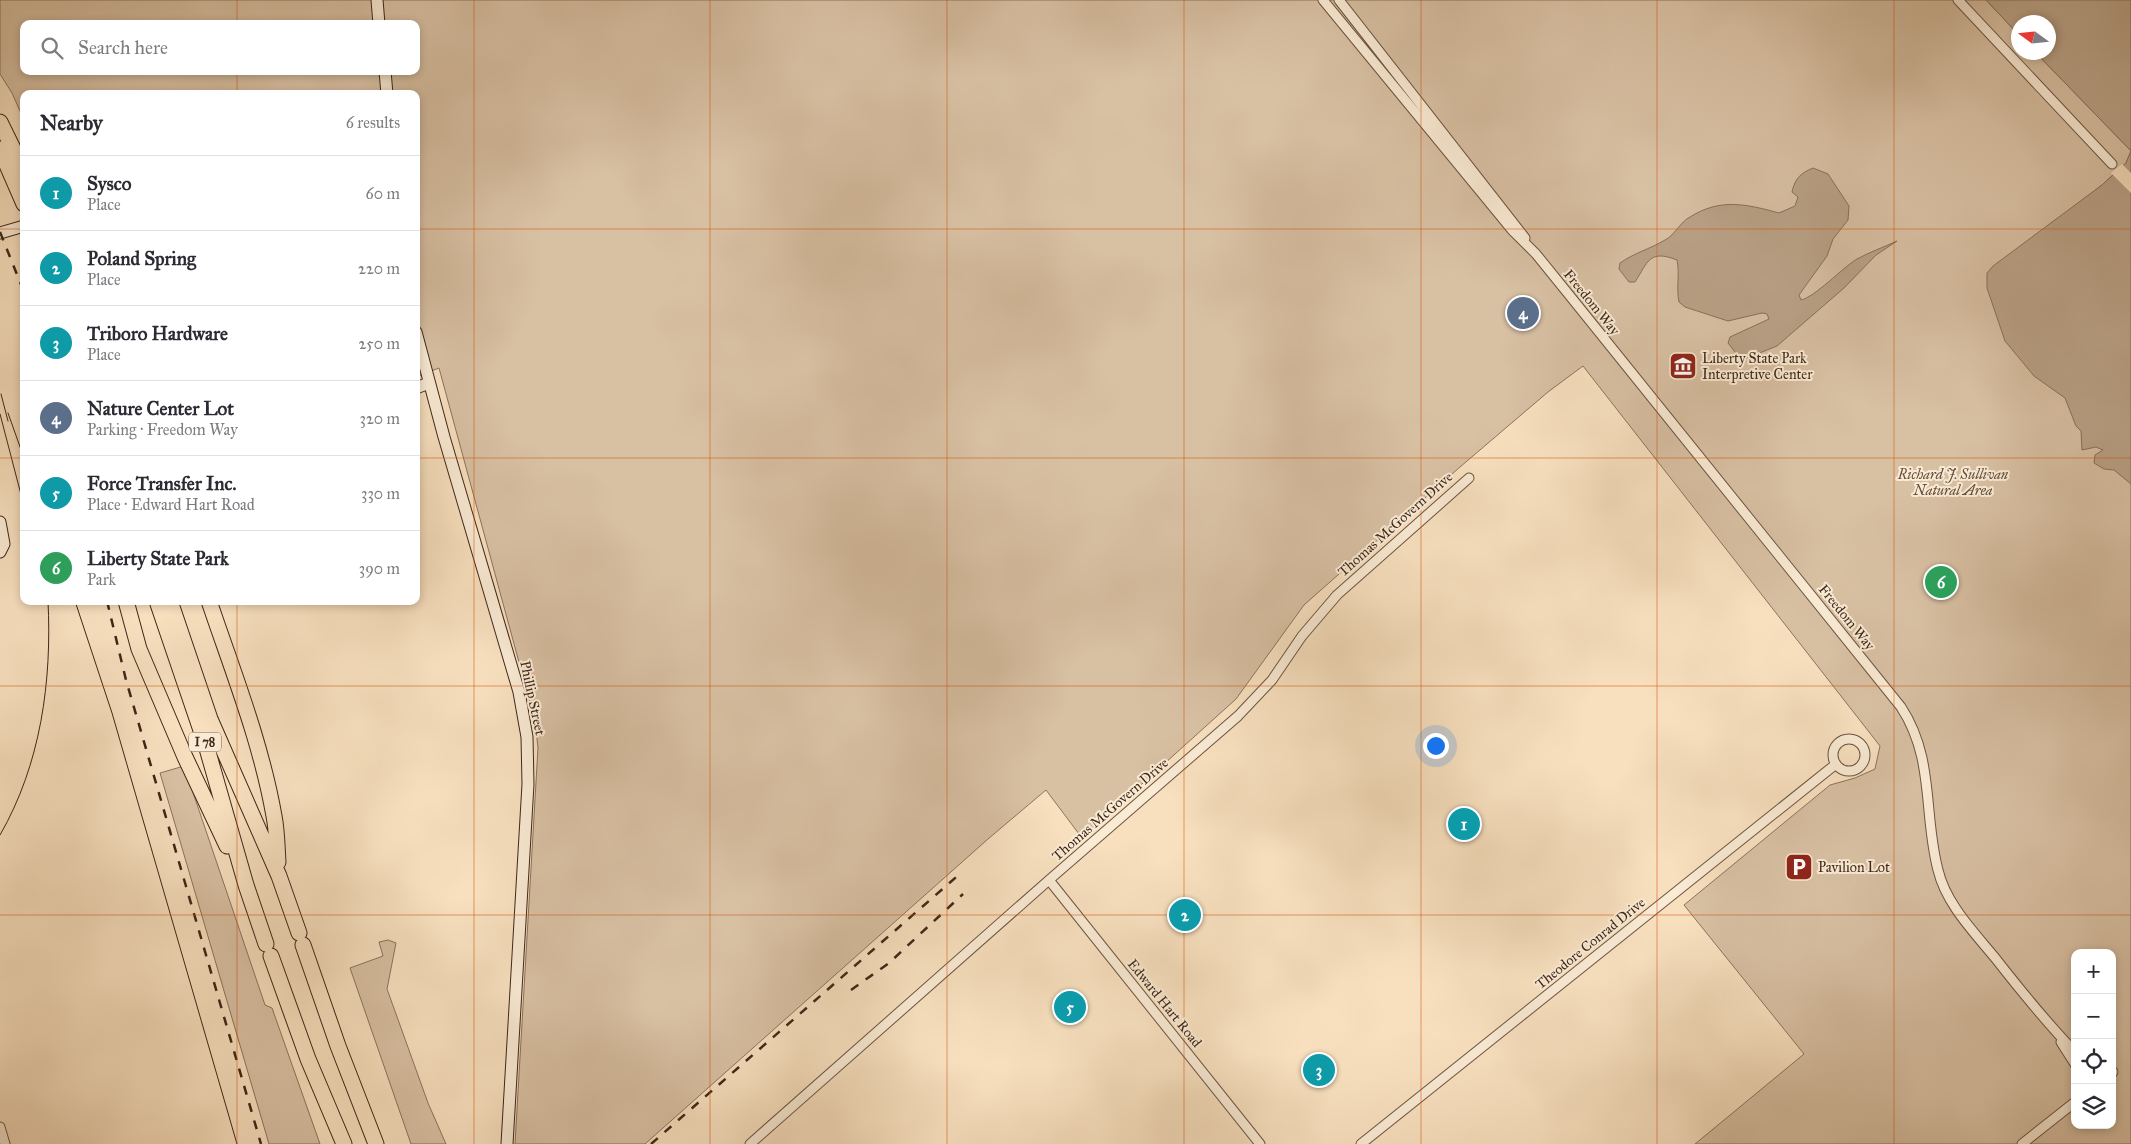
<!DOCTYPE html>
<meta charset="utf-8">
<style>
body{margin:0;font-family:"IM FELL Great Primer",serif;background:#f2f2f3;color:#2b2b33}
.controls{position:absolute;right:15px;bottom:15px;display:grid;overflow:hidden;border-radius:10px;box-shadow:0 2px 8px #0003}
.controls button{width:45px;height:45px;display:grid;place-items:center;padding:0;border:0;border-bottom:1px solid #e1e1e2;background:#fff;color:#2b2b33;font:25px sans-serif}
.compass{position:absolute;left:2011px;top:15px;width:45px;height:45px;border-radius:50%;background:#fff;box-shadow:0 2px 8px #0003;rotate:285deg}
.you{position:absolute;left:1435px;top:745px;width:18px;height:18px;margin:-12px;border:4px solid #fff;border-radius:50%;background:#1a73e8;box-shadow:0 0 0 8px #1a73e833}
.badge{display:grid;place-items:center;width:32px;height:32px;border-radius:50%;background:#7c3aed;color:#fff;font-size:16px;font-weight:700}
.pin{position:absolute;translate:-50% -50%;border:2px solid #fff;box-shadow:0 1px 5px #0006}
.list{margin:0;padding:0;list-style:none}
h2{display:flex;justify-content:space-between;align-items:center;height:65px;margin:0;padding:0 20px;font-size:21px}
h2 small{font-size:16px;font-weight:400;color:#7c7c81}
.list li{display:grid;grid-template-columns:32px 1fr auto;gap:15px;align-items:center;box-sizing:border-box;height:75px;padding:0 20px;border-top:1px solid #e1e1e2}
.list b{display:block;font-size:19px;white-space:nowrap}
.list p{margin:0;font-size:16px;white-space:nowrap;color:#7c7c81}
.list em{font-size:16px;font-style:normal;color:#7c7c81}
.icon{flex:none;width:28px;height:28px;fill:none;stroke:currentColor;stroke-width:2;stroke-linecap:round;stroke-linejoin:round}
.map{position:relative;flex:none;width:2131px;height:1144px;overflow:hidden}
.search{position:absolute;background:#fff;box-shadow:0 2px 8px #0003;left:20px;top:20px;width:400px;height:55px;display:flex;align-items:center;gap:12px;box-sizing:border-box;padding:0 18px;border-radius:10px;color:#7c7c81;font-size:19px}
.panel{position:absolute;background:#fff;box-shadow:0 2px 8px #0003;left:20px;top:90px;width:400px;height:515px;border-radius:10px}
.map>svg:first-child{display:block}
.green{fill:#d8c0a3;stroke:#8b735e;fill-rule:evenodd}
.water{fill:#b9a186;stroke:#88705a}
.pier{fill:#f8e0bf}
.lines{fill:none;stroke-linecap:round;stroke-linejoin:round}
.street-casing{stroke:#6c5442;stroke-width:11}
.secondary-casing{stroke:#3e2618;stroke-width:13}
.highway-casing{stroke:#3e2618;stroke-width:17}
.street{stroke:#faebd5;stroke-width:9}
.secondary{stroke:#faebd5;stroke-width:11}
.highway{stroke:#f8e0bf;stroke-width:15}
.tram{stroke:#3e2618;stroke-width:1}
.rail{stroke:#3e2618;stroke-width:2.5;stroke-dasharray:9 9;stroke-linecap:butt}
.grid{fill:none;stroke:#d7540d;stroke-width:1;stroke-opacity:0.55}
.labels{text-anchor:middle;stroke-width:4;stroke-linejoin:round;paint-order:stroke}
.shield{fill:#faebd5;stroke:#766151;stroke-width:1}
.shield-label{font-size:12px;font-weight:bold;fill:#3e2618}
.street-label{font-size:14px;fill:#3e2618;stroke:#faebd5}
.poi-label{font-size:14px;fill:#3e2618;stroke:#faebd5;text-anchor:start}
.park-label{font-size:14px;font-style:italic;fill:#644c3b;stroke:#faebd5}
</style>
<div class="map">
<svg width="2131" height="1144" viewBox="0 0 2131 1144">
<rect width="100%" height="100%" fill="#f8e0bf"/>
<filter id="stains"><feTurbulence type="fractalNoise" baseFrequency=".004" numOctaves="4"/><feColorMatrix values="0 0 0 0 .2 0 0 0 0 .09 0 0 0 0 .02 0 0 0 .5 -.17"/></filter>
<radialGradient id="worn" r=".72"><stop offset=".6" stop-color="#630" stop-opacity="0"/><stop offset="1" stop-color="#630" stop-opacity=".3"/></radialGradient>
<path class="green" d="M0,0H1986L2018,34V52L2036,53L2131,151L2126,163L2102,185L2000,264L2131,459V1144H1695L1804,1054L1684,905L1830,785L1855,778L1875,769L1880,746L1583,366L1548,392L1460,467L1304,605L1236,699L1082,838L1046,790L988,839L645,1144H515L538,748L535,721L439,368L416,377V94H24V120L12,93L0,74ZM24,24H416V71H24ZM2075,953H2112V1125H2075Z
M184,766L265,1005L272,1008L320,1144H269L160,773Z
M388,940L396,943L387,989L428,1103L446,1144H411L350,968L383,956L379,942Z"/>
<path class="water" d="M1986,0H2131V484L2114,470L2104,469L2094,463L2095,455L2103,450L2096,447L2082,450L2081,431L2076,426L2065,398L2034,376L2005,341L1987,288V273L1993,266L2102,185L2126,163L2131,151L2036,53L2048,52V22H2018V34Z
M1813,168L1828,174L1849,206L1848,220L1833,239L1827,256L1799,295L1801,300C1815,297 1842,268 1857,259C1870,252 1884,247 1897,241L1876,255L1844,288L1777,346L1747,358L1738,356L1728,343L1730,337L1769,319L1767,314L1762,313L1728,321L1685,307L1679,302C1676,288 1680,274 1677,260C1649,249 1648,262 1635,282H1629L1619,269L1620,263C1634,253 1650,249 1665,240C1675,235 1680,222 1690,217C1720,198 1746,204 1779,213L1795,206L1798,197L1792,192C1795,178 1801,173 1813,168Z"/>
<path class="pier" d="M2122,164L2131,173V193L2111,173Z"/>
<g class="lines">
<g class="street-casing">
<path id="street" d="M1323,0L1512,230L1536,254L1570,296L1901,707C1935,759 1923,813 1938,870C1946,904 1974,932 1996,959C2021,991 2046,1022 2075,1052
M1339,0L1525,238
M1958,0L2112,164
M1833 755a16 16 0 1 1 32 0a16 16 0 1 1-32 0Z
M1049,880L1260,1144
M2061,1042L2075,1064
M2112,1073L2113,1072
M0,1127L5,1144
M750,1144L1049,880L1238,716L1272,680L1302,636L1337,595L1469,478
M1361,1144L1836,764
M2022,1144L2075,1102"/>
</g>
<g class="secondary-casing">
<path id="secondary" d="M377,0L379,24
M385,71L387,94
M0,233L24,226
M416,332L444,437L519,692L527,737L528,784L507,1144
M416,388L429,383
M0,522L4,544L0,552"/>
</g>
<g class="highway-casing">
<path id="highway" d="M0,122L24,171
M0,149L24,204
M126,601L139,649L185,757L227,846
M157,601L206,745L246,885L266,944
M170,601L210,719L279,876L299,933
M209,601C233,672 261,742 274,816C277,831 277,847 278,862
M303,945L338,1046L376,1144
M271,956L308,1059L344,1144"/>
</g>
<use href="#street" class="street"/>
<use href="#secondary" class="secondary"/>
<use href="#highway" class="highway"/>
<path class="tram" d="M1,394L8,421
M8,413L24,458
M0,414L24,506
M75,601L112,713L237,1144
M0,835C41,764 52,681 48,601"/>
<path class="rail" d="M0,232L24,292
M107,601L126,680L261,1144
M851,990L889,963L963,894
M651,1144L962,872"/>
</g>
<path class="grid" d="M237,0V24M474,0V1144M710,0V1144M947,0V1144M1184,0V1144M1421,0V1144M1657,0V1144M1894,0V1144M237,71V94M0,229H24M416,229H2131M0,458H24M416,458H2131M237,601V1144M0,686H2131M0,915H2131"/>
<defs>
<g id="museum-square" transform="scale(1.4375)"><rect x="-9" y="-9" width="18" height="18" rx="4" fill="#8f2418" stroke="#faebd5"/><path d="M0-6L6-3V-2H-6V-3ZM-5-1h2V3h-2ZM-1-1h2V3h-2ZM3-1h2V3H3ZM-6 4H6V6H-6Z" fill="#fff"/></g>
<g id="parking-square" transform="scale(1.4375)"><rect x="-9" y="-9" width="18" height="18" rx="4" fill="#8f2418" stroke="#faebd5"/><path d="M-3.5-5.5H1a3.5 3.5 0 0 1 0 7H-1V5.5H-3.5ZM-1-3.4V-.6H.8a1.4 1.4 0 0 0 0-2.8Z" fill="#fff"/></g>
</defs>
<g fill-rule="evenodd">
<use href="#museum-square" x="1683" y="366"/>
<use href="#parking-square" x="1799" y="867"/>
</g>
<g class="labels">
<rect class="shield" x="189" y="732.5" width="32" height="19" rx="4"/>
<g class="shield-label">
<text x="205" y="746">I 78</text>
</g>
<g class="street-label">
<text transform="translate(1592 302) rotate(51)" y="5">Freedom Way</text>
<text transform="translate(1395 524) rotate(-42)" y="5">Thomas McGovern Drive</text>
<text transform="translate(1847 617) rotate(51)" y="5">Freedom Way</text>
<text transform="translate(533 698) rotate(78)" y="5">Phillip Street</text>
<text transform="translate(1110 809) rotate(-41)" y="5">Thomas McGovern Drive</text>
<text transform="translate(1590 943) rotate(-39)" y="5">Theodore Conrad Drive</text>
<text transform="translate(1165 1003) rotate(51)" y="5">Edward Hart Road</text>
</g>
<g class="poi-label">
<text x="1702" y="363">Liberty State Park<tspan x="1702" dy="16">Interpretive Center</tspan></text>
<text x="1818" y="872">Pavilion Lot</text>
</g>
<g class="park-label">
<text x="1953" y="479">Richard J. Sullivan<tspan x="1953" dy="16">Natural Area</tspan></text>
</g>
</g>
<rect width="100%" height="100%" filter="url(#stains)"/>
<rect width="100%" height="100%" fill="url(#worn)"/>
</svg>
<div class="controls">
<button>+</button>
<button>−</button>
<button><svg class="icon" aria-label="locate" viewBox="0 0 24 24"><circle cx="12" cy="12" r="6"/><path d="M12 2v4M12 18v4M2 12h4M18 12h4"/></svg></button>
<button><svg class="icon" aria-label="layers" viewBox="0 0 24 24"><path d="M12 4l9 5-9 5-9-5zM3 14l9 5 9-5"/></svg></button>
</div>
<svg class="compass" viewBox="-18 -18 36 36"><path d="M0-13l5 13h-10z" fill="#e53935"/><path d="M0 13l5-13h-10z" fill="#7c7c81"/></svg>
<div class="you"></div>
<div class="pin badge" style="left:1464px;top:824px;background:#0f9aa8">1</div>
<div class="pin badge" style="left:1185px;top:915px;background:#0f9aa8">2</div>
<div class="pin badge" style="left:1319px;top:1070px;background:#0f9aa8">3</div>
<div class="pin badge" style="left:1523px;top:313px;background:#5c6f8a">4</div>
<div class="pin badge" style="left:1070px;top:1007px;background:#0f9aa8">5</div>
<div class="pin badge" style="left:1941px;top:582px;background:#2e9e5b">6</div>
<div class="search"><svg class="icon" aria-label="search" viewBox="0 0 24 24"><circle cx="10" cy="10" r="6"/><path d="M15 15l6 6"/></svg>Search here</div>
<section class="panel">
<h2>Nearby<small>6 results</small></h2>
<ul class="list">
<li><span class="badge" style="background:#0f9aa8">1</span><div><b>Sysco</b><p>Place</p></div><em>60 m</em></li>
<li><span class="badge" style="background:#0f9aa8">2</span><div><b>Poland Spring</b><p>Place</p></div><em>220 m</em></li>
<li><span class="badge" style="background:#0f9aa8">3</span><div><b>Triboro Hardware</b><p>Place</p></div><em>250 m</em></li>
<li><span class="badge" style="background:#5c6f8a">4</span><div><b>Nature Center Lot</b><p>Parking · Freedom Way</p></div><em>320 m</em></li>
<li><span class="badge" style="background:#0f9aa8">5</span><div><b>Force Transfer Inc.</b><p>Place · Edward Hart Road</p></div><em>330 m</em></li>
<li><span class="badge" style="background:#2e9e5b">6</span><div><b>Liberty State Park</b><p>Park</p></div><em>390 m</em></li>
</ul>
</section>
</div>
